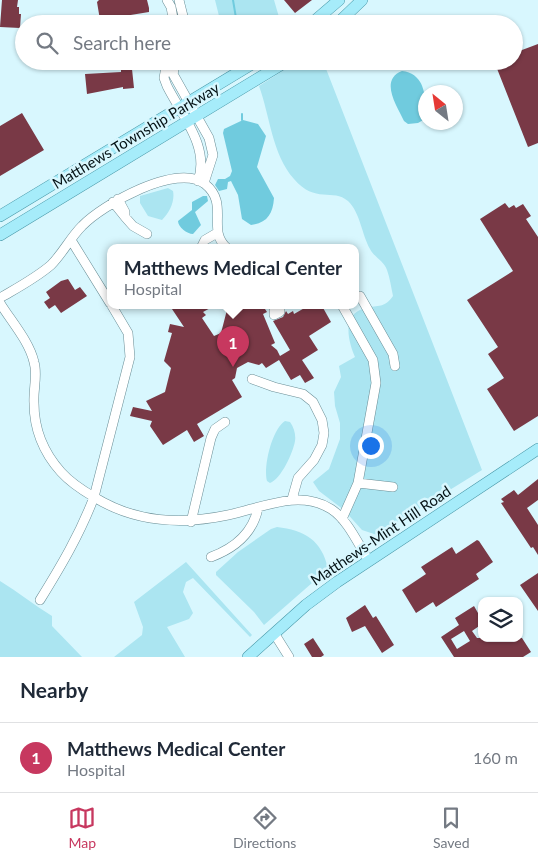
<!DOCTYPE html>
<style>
body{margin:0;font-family:Lato,sans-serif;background:#f6f6f7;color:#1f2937}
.controls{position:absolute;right:15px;bottom:15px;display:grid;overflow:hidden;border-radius:10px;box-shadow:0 1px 4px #0004}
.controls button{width:45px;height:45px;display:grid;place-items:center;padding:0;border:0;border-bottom:1px solid #e0e1e3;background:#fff;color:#1f2937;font:25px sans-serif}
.compass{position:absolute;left:418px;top:85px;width:45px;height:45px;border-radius:50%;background:#fff;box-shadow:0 1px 4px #0004;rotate:330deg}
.you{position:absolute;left:370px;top:445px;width:18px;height:18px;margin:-12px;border:4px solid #fff;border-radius:50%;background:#1a73e8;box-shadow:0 0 0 8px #1a73e833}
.badge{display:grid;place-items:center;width:32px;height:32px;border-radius:50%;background:#c7385f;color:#fff;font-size:16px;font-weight:700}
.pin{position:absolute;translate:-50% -41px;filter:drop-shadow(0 1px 2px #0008)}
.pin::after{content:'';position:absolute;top:26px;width:18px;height:15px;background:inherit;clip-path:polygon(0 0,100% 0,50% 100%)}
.popup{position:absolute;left:107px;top:244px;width:252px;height:65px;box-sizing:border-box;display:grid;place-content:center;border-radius:10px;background:#fff;filter:drop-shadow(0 1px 4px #0005);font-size:16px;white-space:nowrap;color:#747a83}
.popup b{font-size:19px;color:#1f2937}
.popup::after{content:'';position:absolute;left:50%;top:100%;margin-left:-10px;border:10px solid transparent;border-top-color:#fff}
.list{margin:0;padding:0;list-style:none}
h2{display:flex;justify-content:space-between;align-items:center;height:65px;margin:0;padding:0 20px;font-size:21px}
h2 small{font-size:16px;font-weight:400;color:#747a83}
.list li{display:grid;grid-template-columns:32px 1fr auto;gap:15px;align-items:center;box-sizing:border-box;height:70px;padding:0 20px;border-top:1px solid #e0e1e3}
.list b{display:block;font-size:19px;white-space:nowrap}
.list p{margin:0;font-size:16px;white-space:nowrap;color:#747a83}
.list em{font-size:16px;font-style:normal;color:#747a83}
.icon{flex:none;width:28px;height:28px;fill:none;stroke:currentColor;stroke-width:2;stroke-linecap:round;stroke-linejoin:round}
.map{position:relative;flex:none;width:538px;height:657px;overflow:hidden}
.search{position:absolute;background:#fff;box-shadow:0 1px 4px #0004;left:15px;right:15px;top:15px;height:55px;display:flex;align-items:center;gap:12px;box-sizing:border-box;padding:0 18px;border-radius:28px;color:#747a83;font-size:19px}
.sheet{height:135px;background:#fff}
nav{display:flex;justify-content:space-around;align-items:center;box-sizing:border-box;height:70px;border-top:1px solid #e0e1e3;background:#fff;font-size:14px;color:#747a83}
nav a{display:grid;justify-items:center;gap:2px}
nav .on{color:#c7385f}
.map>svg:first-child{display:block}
.green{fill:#abe5f1}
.water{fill:#70cbde}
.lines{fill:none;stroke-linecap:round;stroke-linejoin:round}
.stream{stroke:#70cbde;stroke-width:2}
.building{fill:#793946;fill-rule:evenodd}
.minor-casing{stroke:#6a8e96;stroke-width:10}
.major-casing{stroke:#4797a7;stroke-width:12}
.minor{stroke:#fff;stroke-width:9}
.major{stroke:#a6ecfa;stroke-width:11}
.labels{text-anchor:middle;stroke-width:5;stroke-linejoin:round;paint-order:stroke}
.street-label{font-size:15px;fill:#051215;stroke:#d8f7fe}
</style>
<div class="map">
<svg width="538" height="657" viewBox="0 0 538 657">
<rect width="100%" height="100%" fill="#d8f7fe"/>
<path class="green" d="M215,0H274L281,24H221Z
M298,61H323L482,470L377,535L362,530L344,510L319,491L313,482L329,469L340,439V423L335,406L334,392L341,377L339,366L355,357C348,341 341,313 366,308C378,305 385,308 393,296C391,287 390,278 387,270C384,261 374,257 370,249C362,235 360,212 348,201C333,188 315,204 294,179C272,154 270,116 259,86Z
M168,188L173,191C175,201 170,212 162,220L148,216L140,203V196Z
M285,421L290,422C294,427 296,435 295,441C293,453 281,479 270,483L267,481C263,467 272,429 285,421Z
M277,527C304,530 322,540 328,569L264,625L254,612L216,575V572L238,552L271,529Z
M186,562L252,635L250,637L193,578L186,582L183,592L193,613L189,619L167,627L185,657H114L142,635L143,627L134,602Z
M0,581C18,592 34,605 52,616V626L82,657H0Z"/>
<path class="water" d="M402,71C427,74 426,100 425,119L418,123L408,124L404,121C397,106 379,80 402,71Z
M243,120L258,124L266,136L257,167L274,198C273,214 267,223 251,225L242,219L238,195L231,181L228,182L227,189L219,191L215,185L218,179H225L230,176L232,171L223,133L224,129Z
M203,196H207L208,201L195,212L201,225L193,234C187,234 178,227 178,221L192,210V202Z"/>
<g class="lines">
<path class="stream" d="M233,0L237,24
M242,120V114"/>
</g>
<path class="building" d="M2,0H18L17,7H19V14H21L20,28L0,27Z
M99,0H147L149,8V12L100,20L97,2Z
M284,0H312L295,13Z
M538,44V143L528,147L494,61H514V53Z
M65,61H83L78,69Z
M132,69L134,88L123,89V87L87,94L85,74L121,72V70Z
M22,113L44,150L0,176V126Z
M505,203L509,208L514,205L516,208L523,204L531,216L526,219L538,237V416L514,431L487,389L504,378L488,354L498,347L467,300L513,271L480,219Z
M68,279L75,290L80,287L87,296L61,313L55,305L49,309L44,302L50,298L46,292L61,281Z
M170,306H214L203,312L206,315L202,318L214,336L221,333L228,306H263L267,312L263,314L275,343L271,345L277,350L280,356L290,350L273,321L283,317L286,311L288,314L293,311L294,314L308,306H322L331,322L309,336L318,350L302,360L314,378L305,383L300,375L291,380L279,360L266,368L262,363L259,365L248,362L237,368L235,378L232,380L242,397L197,424L204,436L194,442L187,430L163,445L150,426L152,421L130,416L133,407L152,411L146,401L165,392L171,368L164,361L172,333L168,332L170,324L184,327Z
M538,479V500L527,508L538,525V555L533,547L531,548L501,503L504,502L501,499L514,490L518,495Z
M477,540L479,541L493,562L476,574L479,579L436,607L433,602L416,613L402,590L426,574L421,567L452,547L456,554Z
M538,573V611L520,585Z
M365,605L373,618L376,616L394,645L382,653L365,626L352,632L346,618Z
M474,606L478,613L482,611V624L472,631L477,638H522L531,652L523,657H454L441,637L459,625L455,618ZM464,631L470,641L457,649L451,639Z
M313,638L324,655L321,657H312L304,644Z"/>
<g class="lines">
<g class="minor-casing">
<path id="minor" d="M167,0L171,7L174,24
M179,0L185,24
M167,61L164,78L167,86C182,116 210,147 198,181
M176,61L173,74L209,138L213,155L204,183
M113,202L125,217V212L118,199
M125,217L133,226L147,234
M71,240L110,303
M201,248L205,240L217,233
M360,296L393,354L395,366
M0,298C17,288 36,278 51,265C63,253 70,238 82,226C102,205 177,162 205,184C230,204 206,230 227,248
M0,303C11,321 29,341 34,362C38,375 33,389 34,403C34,429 44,453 61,472C70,482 82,490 94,497C136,523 181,525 228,515C261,508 299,489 331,509C348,520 358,544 369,561
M278,309L274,310V315L280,312V306
M252,379L274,387L303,394L313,402L322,420L324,433L322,445L314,460L298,478L292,499
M358,483L393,487
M342,519L358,483L376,383L373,360L343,307
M191,522L211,438L215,429L225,422
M211,557C235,548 253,533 258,508
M40,600C61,566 80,534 94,497L130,357L128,333L112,306
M274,633L289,657"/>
</g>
<g class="major-casing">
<path id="major" d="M311,24L339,0
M337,24L362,0
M0,216L257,61
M0,235L287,61
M248,657L306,605L337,582L538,449"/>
</g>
<use href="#minor" class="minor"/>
<use href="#major" class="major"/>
</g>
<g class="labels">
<g class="street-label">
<text transform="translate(136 136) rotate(-31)" y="5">Matthews Township Parkway</text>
<text transform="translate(381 536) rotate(-34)" y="5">Matthews-Mint Hill Road</text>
</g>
</g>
</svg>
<div class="controls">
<button><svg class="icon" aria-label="layers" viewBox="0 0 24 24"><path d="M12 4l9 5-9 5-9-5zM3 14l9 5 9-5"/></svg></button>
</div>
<svg class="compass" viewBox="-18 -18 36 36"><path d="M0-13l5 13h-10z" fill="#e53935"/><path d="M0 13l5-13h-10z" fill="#747a83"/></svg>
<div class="you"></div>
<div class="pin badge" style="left:233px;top:367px">1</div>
<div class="popup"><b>Matthews Medical Center</b>Hospital</div>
<div class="search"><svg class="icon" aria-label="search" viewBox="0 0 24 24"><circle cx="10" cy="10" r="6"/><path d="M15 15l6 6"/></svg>Search here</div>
</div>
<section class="sheet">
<h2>Nearby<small></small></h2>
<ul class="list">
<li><span class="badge">1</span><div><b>Matthews Medical Center</b><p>Hospital</p></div><em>160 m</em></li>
</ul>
</section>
<nav>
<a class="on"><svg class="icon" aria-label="map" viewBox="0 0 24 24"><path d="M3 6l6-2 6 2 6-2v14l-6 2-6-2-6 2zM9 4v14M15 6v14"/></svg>Map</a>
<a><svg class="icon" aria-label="directions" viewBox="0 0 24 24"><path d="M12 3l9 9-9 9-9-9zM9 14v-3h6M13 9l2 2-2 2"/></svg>Directions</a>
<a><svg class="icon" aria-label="saved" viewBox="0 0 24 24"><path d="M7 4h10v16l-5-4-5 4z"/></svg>Saved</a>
</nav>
